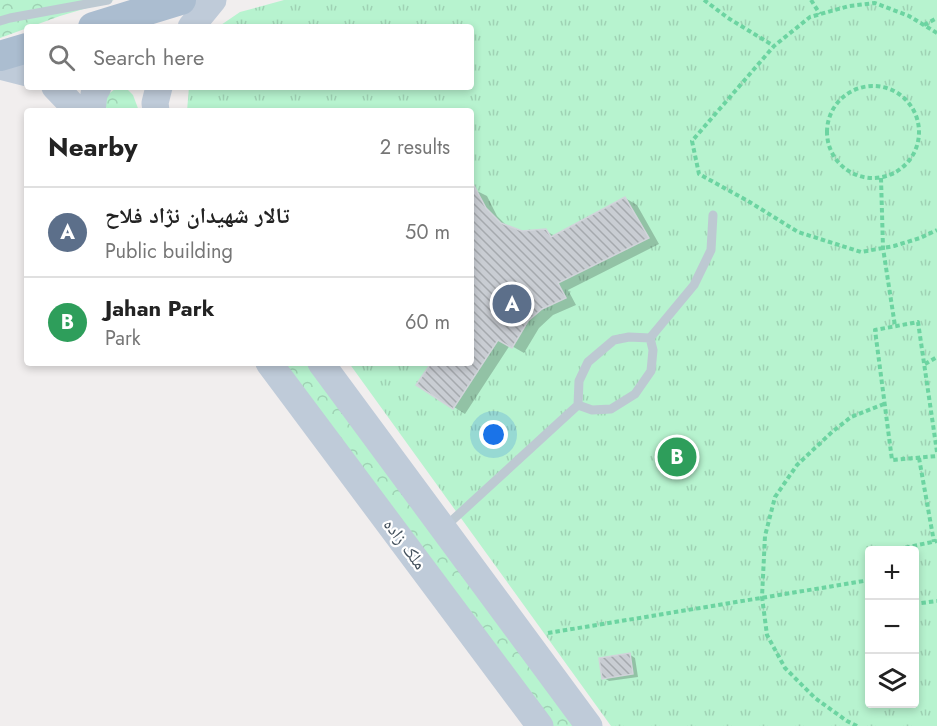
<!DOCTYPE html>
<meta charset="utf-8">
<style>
body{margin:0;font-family:Jost,"Noto Naskh Arabic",sans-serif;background:#f2f2f2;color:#222}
.controls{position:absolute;right:18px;bottom:18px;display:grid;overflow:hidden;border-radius:6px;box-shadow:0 3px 9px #0003}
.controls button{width:54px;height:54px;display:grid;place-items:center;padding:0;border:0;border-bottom:2px solid #e0e0e0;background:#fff;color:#222;font:30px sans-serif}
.you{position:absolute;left:494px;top:435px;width:21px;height:21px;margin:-15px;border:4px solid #fff;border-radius:50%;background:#1a73e8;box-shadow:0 0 0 9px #1a73e833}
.badge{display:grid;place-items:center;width:39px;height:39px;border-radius:50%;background:#076df1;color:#fff;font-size:20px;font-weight:700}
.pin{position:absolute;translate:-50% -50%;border:3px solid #fff;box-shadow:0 2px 6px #0006}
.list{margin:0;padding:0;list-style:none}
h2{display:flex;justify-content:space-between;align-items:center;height:78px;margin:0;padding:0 24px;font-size:26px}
h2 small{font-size:20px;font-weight:400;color:#767676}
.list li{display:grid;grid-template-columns:39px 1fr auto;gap:18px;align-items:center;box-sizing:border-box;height:90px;padding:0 24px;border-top:2px solid #e0e0e0}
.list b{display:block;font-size:22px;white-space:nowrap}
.list p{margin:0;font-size:20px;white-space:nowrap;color:#767676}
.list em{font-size:20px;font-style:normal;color:#767676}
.icon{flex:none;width:33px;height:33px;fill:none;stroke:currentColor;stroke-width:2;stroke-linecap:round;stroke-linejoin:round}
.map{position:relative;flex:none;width:937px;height:726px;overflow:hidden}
.search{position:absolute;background:#fff;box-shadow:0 3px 9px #0003;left:24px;top:24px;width:450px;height:66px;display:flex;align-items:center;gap:15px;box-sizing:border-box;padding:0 21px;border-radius:6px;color:#767676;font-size:22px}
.panel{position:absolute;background:#fff;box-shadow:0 3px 9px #0003;left:24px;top:108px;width:450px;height:258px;border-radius:6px}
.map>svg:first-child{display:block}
.forest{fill:url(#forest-crowns)}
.park{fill:url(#park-tufts);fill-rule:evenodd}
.shadow{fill:#0003}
.building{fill:url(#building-back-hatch);stroke:#d1d4da;stroke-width:1.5}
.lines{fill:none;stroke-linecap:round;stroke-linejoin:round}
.path{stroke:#6cd4a1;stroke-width:4;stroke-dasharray:4.5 3;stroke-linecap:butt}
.lane{stroke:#bdc9d2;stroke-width:9}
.secondary{stroke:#bfcbd9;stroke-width:27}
.primary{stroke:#abbdd0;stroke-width:30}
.labels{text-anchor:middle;stroke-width:4.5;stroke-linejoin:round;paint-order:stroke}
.street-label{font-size:18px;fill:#44515d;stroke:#fff}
</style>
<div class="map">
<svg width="937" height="726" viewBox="0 0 937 726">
<defs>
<pattern id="forest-crowns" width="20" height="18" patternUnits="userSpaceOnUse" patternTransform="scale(1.5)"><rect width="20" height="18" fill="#b7f3cf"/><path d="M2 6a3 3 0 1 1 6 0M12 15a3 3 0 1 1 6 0" fill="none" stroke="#9fd2b4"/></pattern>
<pattern id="park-tufts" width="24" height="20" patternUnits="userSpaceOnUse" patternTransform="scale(1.5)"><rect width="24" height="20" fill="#b7f3cf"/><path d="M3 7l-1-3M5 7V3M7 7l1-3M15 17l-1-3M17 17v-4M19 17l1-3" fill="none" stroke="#9fd2b4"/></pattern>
<pattern id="building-back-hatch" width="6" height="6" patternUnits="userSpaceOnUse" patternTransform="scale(1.5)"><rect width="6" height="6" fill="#c9cdd3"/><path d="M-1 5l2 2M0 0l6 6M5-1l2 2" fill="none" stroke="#a5a9ae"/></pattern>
</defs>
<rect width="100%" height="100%" fill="#f1eeee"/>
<path class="forest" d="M0,0H114L60,16L0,38Z
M125,87L133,95L139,111H107L106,107V96L115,89Z
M278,363H307L578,726H552Z"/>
<path class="park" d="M284,0H937V726H611L349,363H471V111H187L189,87H471V27H218L240,12ZM870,550H914V704H870Z"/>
<path class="shadow" d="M475,190L487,196L497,216L509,228L522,233L546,231L555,236L625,198L637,205L659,244L568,290L576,305L553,315L539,328L524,353L510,345L465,414L418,384L432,363H471V191Z
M629,654L635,658L638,677L609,681L604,678Z"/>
<path class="building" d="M471,180L486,208L501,223L522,231L546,229L551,237L625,197L649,238L558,283L566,298L542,309L528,321L512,348L498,340L453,409L416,385L431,363H471Z
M630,653L633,674L602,679L599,658Z"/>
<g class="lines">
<path class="path" d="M704,0L728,18L774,46
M811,0L820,14
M924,25L937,18
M937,33L909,16L875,3L849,6L810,17L774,46L692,141L699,174L748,201L798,232L861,252L894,246L920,238L937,230
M827 132a46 46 0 1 1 92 0a46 46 0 1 1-92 0Z
M881,178L883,248L895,326
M925,364L937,357
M937,452L918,322L875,330L892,460L937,456
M919,458L934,542
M899,550V549L937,541
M914,604L937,601
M548,633L870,580
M857,726L847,721L815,698L785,668L767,635L762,597L765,536L775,497L797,465L832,432L851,417L884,404"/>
<path class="lane" d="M0,21L10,18L108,0
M578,405L579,381L588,362L614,340L629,337L650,338
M446,526L578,405L592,410L611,409L635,394L651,371L653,350L650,338L694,285L711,250L713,215"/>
<path class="secondary" d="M191,27L213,0
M0,66L27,73
M55,87L78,111
M92,111L94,94L98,87
M156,111L155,103L159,87
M269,363L540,726
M321,363L589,726"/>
<path class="primary" d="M93,27L181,0
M0,56L27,48"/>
</g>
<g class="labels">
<g class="street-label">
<text transform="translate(405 544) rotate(53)" y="6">ملک زاده</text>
</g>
</g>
</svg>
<div class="controls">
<button>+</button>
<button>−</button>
<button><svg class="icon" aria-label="layers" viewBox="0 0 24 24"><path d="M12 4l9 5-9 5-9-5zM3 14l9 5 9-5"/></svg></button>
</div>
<div class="you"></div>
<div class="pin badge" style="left:512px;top:304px;background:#5c6f8a">A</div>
<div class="pin badge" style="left:677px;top:457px;background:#2e9e5b">B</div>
<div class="search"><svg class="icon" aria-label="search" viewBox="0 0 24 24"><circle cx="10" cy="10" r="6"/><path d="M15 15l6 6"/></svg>Search here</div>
<section class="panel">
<h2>Nearby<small>2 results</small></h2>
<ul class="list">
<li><span class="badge" style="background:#5c6f8a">A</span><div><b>تالار شهیدان نژاد فلاح</b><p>Public building</p></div><em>50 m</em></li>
<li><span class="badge" style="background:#2e9e5b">B</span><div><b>Jahan Park</b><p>Park</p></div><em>60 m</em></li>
</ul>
</section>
</div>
